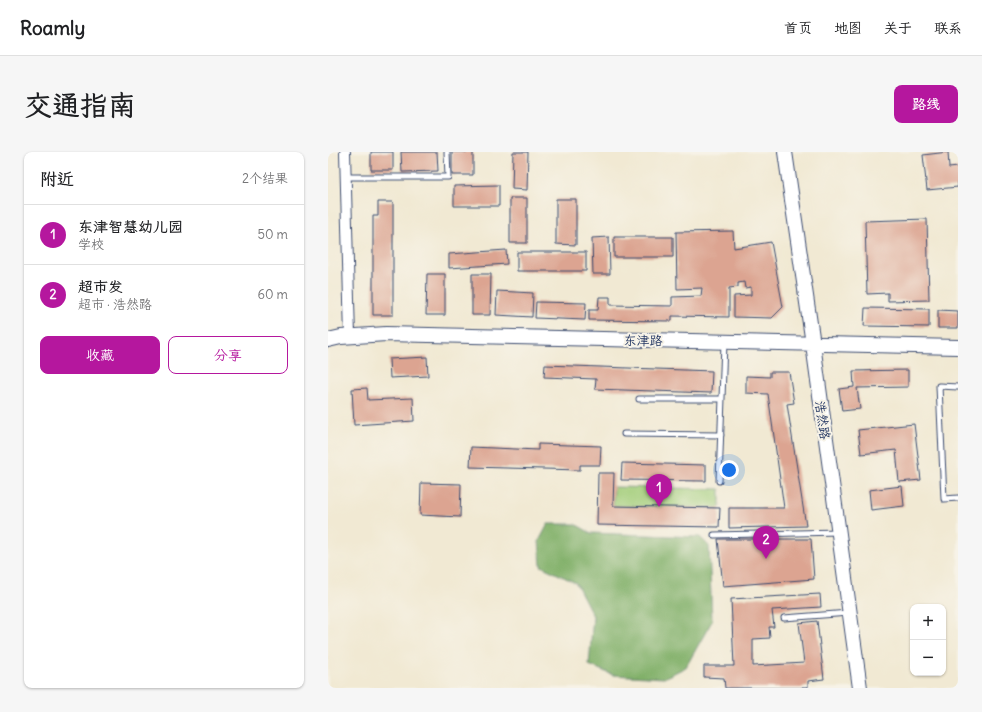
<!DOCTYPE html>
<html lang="zh">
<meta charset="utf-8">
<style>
body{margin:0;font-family:Delius,"LXGW WenKai TC",sans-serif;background:#f6f6f6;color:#202124}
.controls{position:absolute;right:12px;bottom:12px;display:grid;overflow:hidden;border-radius:8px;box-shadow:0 1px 3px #0004}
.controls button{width:36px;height:36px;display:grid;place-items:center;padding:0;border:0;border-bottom:1px solid #e0e0e0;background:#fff;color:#202124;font:20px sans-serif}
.you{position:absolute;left:401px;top:318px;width:14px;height:14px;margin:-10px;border:3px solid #fff;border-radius:50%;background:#1a73e8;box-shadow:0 0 0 6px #1a73e833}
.badge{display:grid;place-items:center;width:26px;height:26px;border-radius:50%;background:#b5179e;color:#fff;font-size:13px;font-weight:700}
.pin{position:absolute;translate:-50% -33px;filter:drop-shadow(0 1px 2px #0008)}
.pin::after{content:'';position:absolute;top:21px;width:14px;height:12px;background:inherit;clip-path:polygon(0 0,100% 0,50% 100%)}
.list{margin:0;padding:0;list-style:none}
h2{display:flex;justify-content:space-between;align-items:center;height:52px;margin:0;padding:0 16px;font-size:17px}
h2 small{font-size:13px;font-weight:400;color:#757577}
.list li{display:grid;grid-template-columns:26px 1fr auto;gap:12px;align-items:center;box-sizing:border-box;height:60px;padding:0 16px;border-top:1px solid #e0e0e0}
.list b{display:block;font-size:15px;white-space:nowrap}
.list p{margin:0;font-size:13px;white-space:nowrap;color:#757577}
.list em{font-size:13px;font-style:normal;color:#757577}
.actions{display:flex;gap:8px;padding:12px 16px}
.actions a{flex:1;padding:9px 0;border:1px solid #b5179e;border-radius:8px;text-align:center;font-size:14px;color:#b5179e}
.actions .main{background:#b5179e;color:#fff}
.map{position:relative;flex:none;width:630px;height:536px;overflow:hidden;border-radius:8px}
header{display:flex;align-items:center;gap:24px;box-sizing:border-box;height:56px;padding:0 20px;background:#fff;border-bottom:1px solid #e0e0e0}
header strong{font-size:19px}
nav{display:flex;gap:22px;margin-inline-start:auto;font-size:14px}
.intro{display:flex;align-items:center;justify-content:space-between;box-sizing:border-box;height:96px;padding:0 24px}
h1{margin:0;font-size:28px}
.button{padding:10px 18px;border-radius:8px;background:#b5179e;color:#fff;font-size:14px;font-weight:700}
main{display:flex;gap:24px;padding:0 24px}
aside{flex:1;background:#fff;border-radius:8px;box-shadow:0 1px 3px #0004}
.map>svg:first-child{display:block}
.green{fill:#a2cd79;stroke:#5e7e6c}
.forest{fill:#81b069;stroke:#4e7064}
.building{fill:#dca491}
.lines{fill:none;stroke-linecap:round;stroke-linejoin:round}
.lane-casing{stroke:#3b4b70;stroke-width:7}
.street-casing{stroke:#3b4b70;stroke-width:12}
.secondary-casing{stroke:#3b4b70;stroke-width:16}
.lane{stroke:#fff;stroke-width:5}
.street{stroke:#fff;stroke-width:10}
.secondary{stroke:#fff;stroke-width:14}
.labels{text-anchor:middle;stroke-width:4;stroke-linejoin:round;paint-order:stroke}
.street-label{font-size:13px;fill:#1b2f5e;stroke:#f7f3e8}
</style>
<header>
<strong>Roamly</strong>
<nav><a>首页</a><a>地图</a><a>关于</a><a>联系</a></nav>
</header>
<div class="intro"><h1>交通指南</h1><a class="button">路线</a></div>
<main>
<aside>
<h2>附近<small>2个结果</small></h2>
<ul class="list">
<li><span class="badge">1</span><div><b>东津智慧幼儿园</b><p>学校</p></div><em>50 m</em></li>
<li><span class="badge">2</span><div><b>超市发</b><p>超市 · 浩然路</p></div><em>60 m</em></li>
</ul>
<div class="actions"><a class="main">收藏</a><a>分享</a></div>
</aside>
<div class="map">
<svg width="630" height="536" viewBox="0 0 630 536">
<rect width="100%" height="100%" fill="#f7f3e8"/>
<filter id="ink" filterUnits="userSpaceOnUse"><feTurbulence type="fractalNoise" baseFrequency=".025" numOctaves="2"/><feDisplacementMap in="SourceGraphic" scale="8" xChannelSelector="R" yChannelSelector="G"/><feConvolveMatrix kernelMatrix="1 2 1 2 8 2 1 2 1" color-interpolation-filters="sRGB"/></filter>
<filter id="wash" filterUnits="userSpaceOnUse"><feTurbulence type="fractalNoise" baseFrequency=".012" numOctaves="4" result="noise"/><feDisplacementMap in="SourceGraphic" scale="16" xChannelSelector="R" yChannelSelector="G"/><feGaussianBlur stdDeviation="0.9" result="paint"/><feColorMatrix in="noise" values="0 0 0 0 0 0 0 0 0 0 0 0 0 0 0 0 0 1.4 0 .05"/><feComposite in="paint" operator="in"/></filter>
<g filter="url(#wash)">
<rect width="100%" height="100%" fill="#f1e9d3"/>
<path class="green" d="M286,335L392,337V356L285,354Z"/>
<path class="forest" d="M220,372H247L263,381L372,385L381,394L384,469L358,515L336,526L285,523L261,513L265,464L248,431L213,414L211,389Z"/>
<g id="blocks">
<path class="building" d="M43,0H65V18H43Z
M73,0H109L110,19L74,20Z
M124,0H145V23H124Z
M185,0H200L199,38L184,37Z
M620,0L621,16L630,15V35L599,38L595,3Z
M171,33V54H126V34Z
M182,46H199V91H182Z
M228,47H248V93L228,92Z
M50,50H65V163H45V64H50Z
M599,67L601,148L560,149V141L539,142L537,69Z
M405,79L406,96L443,90L455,155L444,166L406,165V144L423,143V135L417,136L416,130L410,131V135L401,136V165L344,164V169L261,168V158H270L271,145H282V153L344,154V145L373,144L374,136L349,137L348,80Z
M281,85L282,122H265L264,86Z
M286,85H345V105H286Z
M178,98L179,112L121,116V102Z
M189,100H258V119H189Z
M99,122H117V163H98Z
M144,122H163L162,163H144Z
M169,139L205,141L204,165L168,163Z
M208,150L258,151L257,168L207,166Z
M537,156L601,157V175L536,174Z
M610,158L630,159V176H610Z
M99,205L100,224L62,226L61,207Z
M217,213L384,219L383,241L267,237L268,227L216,225Z
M580,218V235L529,236L532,257L514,259L511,237L526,235L525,219Z
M442,220H461L466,251L459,252L478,374L401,376V356H456L440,242L418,241V224L442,225Z
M39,236L40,248L85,246L86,269L26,273L24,237Z
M586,272L593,328L571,330L568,298L533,302L530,278Z
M210,292L273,294L272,313H252V318L142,315L143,295L210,298Z
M294,311L378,313V329L293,328Z
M270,321H286L285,354L392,356L391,375L269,373Z
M93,331L133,332L132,365L92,363Z
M574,334L576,354L543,358L541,338Z
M390,387H483L486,427L395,434Z
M492,442L493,455L444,458L446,475H441L442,486L425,487V514L476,511L471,471L489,469L496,527L480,529V535H474V536H397L396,526L376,525V514H406L403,447Z"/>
</g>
</g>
<g filter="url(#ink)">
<use href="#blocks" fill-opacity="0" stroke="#3b4b70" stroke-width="1"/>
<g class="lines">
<g class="lane-casing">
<path id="lane" d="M17,25H120L119,0
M630,235L611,234L616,347L630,346
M311,247H394
M296,282L393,283
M391,329L396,191
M386,383L510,380
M456,466L521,461"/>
</g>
<g class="street-casing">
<path id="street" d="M17,0L22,185"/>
</g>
<g class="secondary-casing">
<path id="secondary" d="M457,0L485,192L532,536
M0,188L13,185L58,182L630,195"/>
</g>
<use href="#lane" class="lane"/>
<use href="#street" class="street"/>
<use href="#secondary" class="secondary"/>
</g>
</g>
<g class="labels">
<g class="street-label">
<text transform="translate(315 188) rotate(1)" y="5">东津路</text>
<text transform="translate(495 268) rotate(82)" y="5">浩然路</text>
</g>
</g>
</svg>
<div class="controls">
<button>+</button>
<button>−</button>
</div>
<div class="you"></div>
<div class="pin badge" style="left:331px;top:355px">1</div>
<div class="pin badge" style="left:438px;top:407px">2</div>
</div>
</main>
